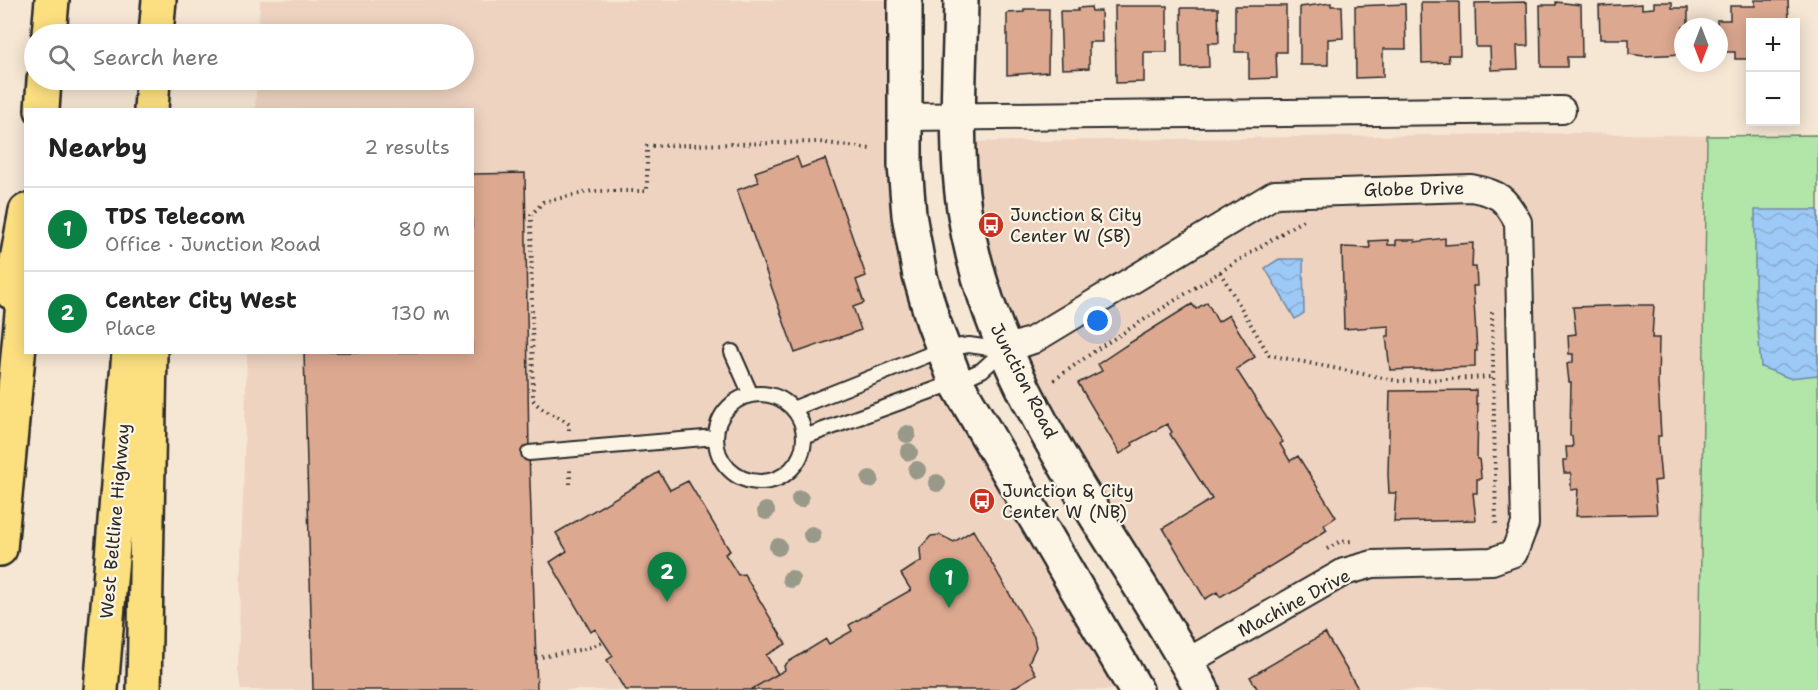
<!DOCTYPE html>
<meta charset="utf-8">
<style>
body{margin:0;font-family:"Shantell Sans",sans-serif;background:#f6f6f6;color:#222}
.controls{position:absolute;right:18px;top:18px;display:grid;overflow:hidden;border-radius:0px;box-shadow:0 3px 15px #0003}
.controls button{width:54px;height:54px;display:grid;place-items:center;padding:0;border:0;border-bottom:2px solid #e0e0e0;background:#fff;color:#222;font:30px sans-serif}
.compass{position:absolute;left:1674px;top:18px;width:54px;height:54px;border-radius:50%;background:#fff;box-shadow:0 3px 15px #0003;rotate:180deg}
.you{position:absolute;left:1098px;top:321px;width:21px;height:21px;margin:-15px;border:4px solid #fff;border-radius:50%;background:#1a73e8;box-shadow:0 0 0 9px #1a73e833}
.badge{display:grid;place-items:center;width:39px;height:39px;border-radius:50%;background:#0b8043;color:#fff;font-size:20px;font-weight:700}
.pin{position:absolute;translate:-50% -50px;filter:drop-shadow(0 2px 3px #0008)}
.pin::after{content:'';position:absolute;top:32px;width:21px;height:18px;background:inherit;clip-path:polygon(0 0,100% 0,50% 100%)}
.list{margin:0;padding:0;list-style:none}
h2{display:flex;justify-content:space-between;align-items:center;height:78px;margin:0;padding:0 24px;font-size:26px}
h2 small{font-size:20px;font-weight:400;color:#767676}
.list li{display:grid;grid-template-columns:39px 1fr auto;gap:18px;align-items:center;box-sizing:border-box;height:84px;padding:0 24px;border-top:2px solid #e0e0e0}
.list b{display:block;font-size:22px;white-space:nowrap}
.list p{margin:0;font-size:20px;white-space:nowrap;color:#767676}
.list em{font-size:20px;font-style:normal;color:#767676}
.icon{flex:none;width:33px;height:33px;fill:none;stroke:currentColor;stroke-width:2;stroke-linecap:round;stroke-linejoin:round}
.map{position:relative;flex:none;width:1818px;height:690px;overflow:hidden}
.search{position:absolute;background:#fff;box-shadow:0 3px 15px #0003;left:24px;top:24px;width:450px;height:66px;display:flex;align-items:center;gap:15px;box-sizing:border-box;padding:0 21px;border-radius:33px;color:#767676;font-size:22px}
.panel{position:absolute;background:#fff;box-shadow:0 3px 15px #0003;left:24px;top:108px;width:450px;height:246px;border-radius:0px}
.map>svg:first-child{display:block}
.built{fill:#eed3c0}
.green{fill:#b1e6a8;stroke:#6e886a;stroke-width:1.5}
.water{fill:url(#water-waves);stroke:#6f8aa5;stroke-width:1.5}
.building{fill:#dca890;stroke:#2b2b2b;stroke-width:1.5}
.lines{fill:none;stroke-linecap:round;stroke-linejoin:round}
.lane-casing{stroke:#2b2b2b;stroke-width:18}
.street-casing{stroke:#2b2b2b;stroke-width:30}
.secondary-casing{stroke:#2b2b2b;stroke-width:38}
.highway-casing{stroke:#2b2b2b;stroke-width:38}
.path{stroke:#2b2b2b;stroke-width:4;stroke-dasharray:1.5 4.5;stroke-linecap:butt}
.lane{stroke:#fcf5e5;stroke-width:14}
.street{stroke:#fcf5e5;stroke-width:26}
.secondary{stroke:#fcf5e5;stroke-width:33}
.highway{stroke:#fce080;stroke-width:33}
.tree{fill:#989988}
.labels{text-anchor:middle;stroke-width:4.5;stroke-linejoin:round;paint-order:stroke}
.street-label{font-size:18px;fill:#2b2b2b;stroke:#fcf5e5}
.poi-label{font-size:18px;fill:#2b2b2b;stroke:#fcf5e5;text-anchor:start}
</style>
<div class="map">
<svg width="1818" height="690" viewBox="0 0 1818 690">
<defs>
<pattern id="water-waves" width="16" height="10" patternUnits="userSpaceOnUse" patternTransform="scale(1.5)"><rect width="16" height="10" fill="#9dc9f7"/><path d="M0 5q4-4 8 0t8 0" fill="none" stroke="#87add4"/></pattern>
</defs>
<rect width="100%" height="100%" fill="#f6e6d4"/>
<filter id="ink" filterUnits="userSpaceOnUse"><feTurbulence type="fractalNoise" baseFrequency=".0167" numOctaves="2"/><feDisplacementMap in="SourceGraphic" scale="12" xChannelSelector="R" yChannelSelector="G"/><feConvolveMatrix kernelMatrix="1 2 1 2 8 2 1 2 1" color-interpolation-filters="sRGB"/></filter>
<g filter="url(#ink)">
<path class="built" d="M260,0H905L933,321L1136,690H241L238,669L247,353L472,352V110L255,109L257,80H464V34H258Z
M1583,133L1707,136L1699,690H1202L1023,387L958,142Z"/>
<path class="green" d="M1818,135V690H1699L1707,136Z"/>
<path class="water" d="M1755,210H1818V375L1789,378L1761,367L1755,293Z
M1279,259H1303L1304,313L1295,319L1265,268Z"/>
<path class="building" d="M1755,0H1788L1789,22H1750V59H1735V52H1719L1717,20H1730V6H1755Z
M1421,2H1459L1460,55H1448L1449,62L1422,63Z
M1527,2L1528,46H1517L1518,69L1491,70L1490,47H1476L1475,3Z
M1556,2L1581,5L1582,57H1567V67H1541L1540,5H1556Z
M1654,2H1672V8H1688V27H1683V54L1644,56L1629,54V39H1600L1599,6L1642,4V9L1654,8Z
M1331,3V6H1342L1343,38L1328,39V65H1300V7Z
M1405,4L1406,49H1383V77L1356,78L1355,6Z
M1115,6H1167V52H1144V82L1116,83Z
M1235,6H1286V52H1276L1277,78L1249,79V52H1235Z
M1091,7L1092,11H1101L1102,42H1089V68L1062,69L1060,11H1078V8Z
M1181,8H1218L1219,43H1208L1209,67L1182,68Z
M1024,9H1049L1048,72L1007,75V13L1024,12Z
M797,157L801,168L825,159L866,276L856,280L864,303L853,307L861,330L795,353L737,190L759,182L755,172Z
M525,173L529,453L537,690H313L304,352H472V174Z
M1445,238V245L1473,243L1472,267H1476L1477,286H1473L1477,351H1475V367L1390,370L1386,336H1389V326L1344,329L1342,247L1370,248L1369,241L1388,240V245H1396V240H1415V242Z
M1207,302L1218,322L1229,315L1255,357L1236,369L1283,442L1280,444L1290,461L1298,456L1336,517L1324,525L1327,530L1287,556L1220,597L1217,592L1205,599L1163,528L1212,499L1170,434L1172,432L1167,424L1132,443L1133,445L1120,454L1078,383L1102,371L1098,364L1125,346L1192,304L1196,309Z
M1638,305H1654L1652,338H1659L1658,383L1661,436H1658V447L1661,480L1654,481L1657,514L1576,516L1578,489L1571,490V473H1564L1563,463V460H1567L1566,447H1573L1572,436H1570L1571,382H1569L1567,364L1573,362V354H1569L1568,335L1576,334L1573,307Z
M1476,390V404H1478L1477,459H1479L1481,476V479H1477V493H1473L1476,520L1394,522L1396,493H1389L1388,474L1390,391Z
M659,472L670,490L688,481L730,551L725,554L738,575L744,574L786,644L766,655L778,674L750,690H625L607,660L613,656L595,629L591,632L550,562L567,551L556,533Z
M973,530L1034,637L1036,647L1029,662L1036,674L1010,690H750L785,670L784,666L788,662L826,639L829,644L852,631L849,625L911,590L901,574L921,561L920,548L931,536L940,535L954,542Z
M1325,633L1359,690H1258L1250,677Z"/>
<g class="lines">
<g class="lane-casing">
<path id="lane" d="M732,352L751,395
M716 438a44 44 0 1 1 88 0a44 44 0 1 1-88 0Z
M795,408L943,349L969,345L1004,350
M804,437L956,382L982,370L1004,350
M529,453L716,437"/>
</g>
<g class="street-casing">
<path id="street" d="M904,117L1562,110
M1004,350L1033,340L1275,194L1471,188C1499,193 1505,198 1518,222L1525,524L1514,553L1492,561L1373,564L1344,572L1187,662"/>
</g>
<g class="secondary-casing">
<path id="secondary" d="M905,0V165L909,215L920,276L933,321L956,382L1136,690
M961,0C960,69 954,140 964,209C990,388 1118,535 1202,690"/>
</g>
<g class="highway-casing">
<path id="highway" d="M49,34L52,0
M156,34L159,0
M42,110L44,80
M151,110L153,80
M11,292L26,211
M0,549L26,270
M101,690L129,352
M144,690L150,352"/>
</g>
<path class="path" d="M1220,272L1269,355L1398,381L1492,377
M1492,312L1496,524
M1054,380L1099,348L1303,220
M569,430V424C556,413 544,414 533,400L531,215L543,202L592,191H647V146L818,142L872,149
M570,484V467
M1327,549L1339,542L1351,541
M536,658L584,649L604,642"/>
<use href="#lane" class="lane"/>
<use href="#street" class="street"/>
<use href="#secondary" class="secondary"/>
<use href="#highway" class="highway"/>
</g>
<g class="tree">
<circle cx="907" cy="434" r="9"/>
<circle cx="909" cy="452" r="9"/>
<circle cx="917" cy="470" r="9"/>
<circle cx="870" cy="479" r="9"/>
<circle cx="937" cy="483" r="9"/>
<circle cx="800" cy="499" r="9"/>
<circle cx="766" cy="511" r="9"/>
<circle cx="812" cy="535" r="9"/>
<circle cx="778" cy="547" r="9"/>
<circle cx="791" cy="579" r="9"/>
</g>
</g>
<defs>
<g id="bus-disc" transform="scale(1.35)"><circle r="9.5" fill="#c8321e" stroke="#fcf5e5"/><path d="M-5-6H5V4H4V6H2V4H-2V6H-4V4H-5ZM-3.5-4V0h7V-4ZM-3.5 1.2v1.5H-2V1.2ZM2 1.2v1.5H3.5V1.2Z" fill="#fff"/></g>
</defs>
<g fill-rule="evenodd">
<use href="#bus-disc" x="991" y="225"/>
<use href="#bus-disc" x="982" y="501"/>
</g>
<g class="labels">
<g class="street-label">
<text transform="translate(1414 189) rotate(-1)" y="6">Globe Drive</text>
<text transform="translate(1024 381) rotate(63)" y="6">Junction Road</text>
<text transform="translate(115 521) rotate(-85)" y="6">West Beltline Highway</text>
<text transform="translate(1294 603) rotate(-28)" y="6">Machine Drive</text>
</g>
<g class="poi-label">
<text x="1010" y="221">Junction &amp; City<tspan x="1010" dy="21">Center W (SB)</tspan></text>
<text x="1002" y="497">Junction &amp; City<tspan x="1002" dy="21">Center W (NB)</tspan></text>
</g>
</g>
</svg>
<div class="controls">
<button>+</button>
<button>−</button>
</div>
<svg class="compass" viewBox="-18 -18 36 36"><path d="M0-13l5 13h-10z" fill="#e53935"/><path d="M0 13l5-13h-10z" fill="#767676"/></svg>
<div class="you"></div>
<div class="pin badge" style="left:949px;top:608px">1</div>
<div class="pin badge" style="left:667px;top:602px">2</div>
<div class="search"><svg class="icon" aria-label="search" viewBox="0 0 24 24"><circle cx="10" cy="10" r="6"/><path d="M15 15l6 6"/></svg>Search here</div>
<section class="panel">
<h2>Nearby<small>2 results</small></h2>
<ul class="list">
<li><span class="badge">1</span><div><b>TDS Telecom</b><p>Office · Junction Road</p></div><em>80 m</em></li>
<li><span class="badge">2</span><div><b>Center City West</b><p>Place</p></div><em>130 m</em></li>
</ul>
</section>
</div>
